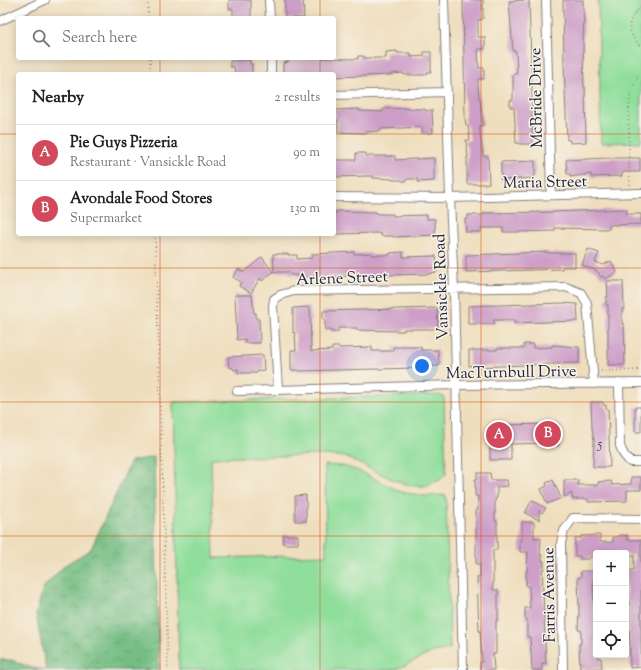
<!DOCTYPE html>
<meta charset="utf-8">
<style>
body{margin:0;font-family:"Sorts Mill Goudy",serif;background:#f2f2f2;color:#222}
.controls{position:absolute;right:12px;bottom:12px;display:grid;overflow:hidden;border-radius:4px;box-shadow:0 2px 10px #0003}
.controls button{width:36px;height:36px;display:grid;place-items:center;padding:0;border:0;border-bottom:1px solid #e0e0e0;background:#fff;color:#222;font:20px sans-serif}
.you{position:absolute;left:422px;top:366px;width:14px;height:14px;margin:-10px;border:3px solid #fff;border-radius:50%;background:#1a73e8;box-shadow:0 0 0 6px #1a73e833}
.badge{display:grid;place-items:center;width:26px;height:26px;border-radius:50%;background:#d1495b;color:#fff;font-size:13px;font-weight:700}
.pin{position:absolute;translate:-50% -50%;border:2px solid #fff;box-shadow:0 1px 4px #0006}
.list{margin:0;padding:0;list-style:none}
h2{display:flex;justify-content:space-between;align-items:center;height:52px;margin:0;padding:0 16px;font-size:17px}
h2 small{font-size:13px;font-weight:400;color:#767676}
.list li{display:grid;grid-template-columns:26px 1fr auto;gap:12px;align-items:center;box-sizing:border-box;height:56px;padding:0 16px;border-top:1px solid #e0e0e0}
.list b{display:block;font-size:15px;white-space:nowrap}
.list p{margin:0;font-size:13px;white-space:nowrap;color:#767676}
.list em{font-size:13px;font-style:normal;color:#767676}
.icon{flex:none;width:22px;height:22px;fill:none;stroke:currentColor;stroke-width:2;stroke-linecap:round;stroke-linejoin:round}
.map{position:relative;flex:none;width:641px;height:670px;overflow:hidden}
.search{position:absolute;background:#fff;box-shadow:0 2px 10px #0003;left:16px;top:16px;width:320px;height:44px;display:flex;align-items:center;gap:10px;box-sizing:border-box;padding:0 14px;border-radius:4px;color:#767676;font-size:15px}
.panel{position:absolute;background:#fff;box-shadow:0 2px 10px #0003;left:16px;top:72px;width:320px;height:164px;border-radius:4px}
.map>svg:first-child{display:block}
.green{fill:#90de9b;stroke:#59806b}
.forest{fill:url(#forest-crowns);stroke:#4b705f}
.building{fill:#cd9fc8}
.lines{fill:none;stroke-linecap:round;stroke-linejoin:round}
.minor-casing{stroke:#88807c;stroke-width:10}
.path{stroke:#88807c;stroke-width:1.5;stroke-dasharray:1 3;stroke-linecap:butt}
.minor{stroke:#fff;stroke-width:8}
.grid{fill:none;stroke:#d45411;stroke-width:1;stroke-opacity:0.55}
.labels{text-anchor:middle;stroke-width:3;stroke-linejoin:round;paint-order:stroke}
.number-label{font-size:14px;fill:#4d415e}
.street-label{font-size:16px;fill:#22223b;stroke:#f7f3e8}
</style>
<div class="map">
<svg width="641" height="670" viewBox="0 0 641 670">
<defs>
<pattern id="forest-crowns" width="20" height="18" patternUnits="userSpaceOnUse"><rect width="20" height="18" fill="#74bd83"/><path d="M2 6a3 3 0 1 1 6 0M12 15a3 3 0 1 1 6 0" fill="none" stroke="#5f996c"/></pattern>
</defs>
<rect width="100%" height="100%" fill="#f7f3e8"/>
<filter id="ink" filterUnits="userSpaceOnUse"><feTurbulence type="fractalNoise" baseFrequency=".025" numOctaves="2"/><feDisplacementMap in="SourceGraphic" scale="8" xChannelSelector="R" yChannelSelector="G"/><feConvolveMatrix kernelMatrix="1 2 1 2 8 2 1 2 1" color-interpolation-filters="sRGB"/></filter>
<filter id="wash" filterUnits="userSpaceOnUse"><feTurbulence type="fractalNoise" baseFrequency=".012" numOctaves="4" result="noise"/><feDisplacementMap in="SourceGraphic" scale="16" xChannelSelector="R" yChannelSelector="G"/><feGaussianBlur stdDeviation="0.9" result="paint"/><feColorMatrix in="noise" values="0 0 0 0 0 0 0 0 0 0 0 0 0 0 0 0 0 1.4 0 .05"/><feComposite in="paint" operator="in"/></filter>
<g filter="url(#wash)">
<rect width="100%" height="100%" fill="#efdebd"/>
<path class="green" d="M598,0H641V142L601,143Z
M439,395L444,397L446,474L440,480L425,486H412L394,480L345,457L324,455L211,458L214,558L326,555L325,465L343,466L359,471L401,492L426,496L446,495L450,649L433,652L395,670H179L173,402Z"/>
<path class="forest" d="M154,457L159,670H0V660H12L32,668L46,670L36,614L43,588L65,565L91,549L131,461Z"/>
<g id="blocks">
<path class="building" d="M229,0H251V18H233V9H229Z
M285,0H303L304,18H285Z
M463,0H483V19L478,20V37H485V49H478L479,68H484V79H478L479,100H480L483,125L479,126L483,156H488L489,183L485,184H467V157H468L466,140H470L468,126H466L465,119Z
M529,0L532,89V144H519V143H516L514,107H510V100H513V74H517L516,51H513L509,1Z
M563,0H583V9L584,8L583,49L584,87H585L586,142L570,143V140H567L564,65Z
M397,51V53H411V57L424,56V52H431V72H427V74L424,75H406L403,74V73L391,74V75L334,77V74H283V63L288,62V58L358,59V56H364V58H386V52Z
M250,60V64H252V74H235L234,67H230V61Z
M408,108V109H425L426,111L432,110L433,133H422V127L380,129V131L366,132V133L338,132V120H335V110L359,109V111L383,112V109Z
M356,153H366V156H395V160L434,158V181L418,182V179H407L406,181H403L401,180H392V179L373,178V176H368L334,177V160H356Z
M608,158H640V172H625L622,173V176L591,177V174L570,177V174H567L566,160Z
M535,161V176H533V178L501,180V162Z
M626,209L627,214H641V224L609,225V229L555,228V231L519,232H503V228H481V232H466L465,219H468V215H484V213L554,212Z
M336,211L376,212V213L379,214H393V216L427,215V219H435V235L393,237V236H381V234L377,233L334,234V213H336Z
M588,249L599,253L595,262L603,265L611,261L617,272L605,279L603,276L601,277L597,271L582,265Z
M354,252V254L371,253V255H390V253L403,252V257L436,256L437,272L430,273V274L309,277H297V275H291L288,272H274L273,254H288V255H297V259L312,258V254Z
M548,252V253H575V267H562V269L466,272V255Z
M262,257L273,272L262,281L260,278L251,293L239,286L241,282L233,277L238,269L244,272Z
M607,281H623L624,309H622V324H624L625,365H608V305H606V297H608Z
M235,295H252L254,313H256V319H259L260,343H245V339L237,340Z
M563,303L577,304L578,321L514,323V320H494V324H468V306Z
M310,307L311,351L332,350V347H339V348L372,347V351H394L393,347H421V350H438L439,366H432V368H416L298,371V370H291V350H296L295,333H293V308Z
M437,308L438,329H404V331H398L357,330V328H338V332H331V330H325V319H323V311Z
M524,344H533V348L552,347V345L579,347V363L473,367V365L469,366V350H497V348H524Z
M263,355L264,370L257,371V373H238V369L234,370L233,368L229,367L228,357Z
M591,402H603V405H606V409H608L610,467H593L594,440L592,428Z
M635,407H641V432H635Z
M559,424V446H548V443L511,444V460H490V425Z
M477,473H490L491,480H507L508,486L497,487V498L495,499V521H497V550H493V590H498V620H496V654H493L494,670H480V662H482L480,631H479L477,577H480V564H476V510H478V496H475V479H477Z
M631,477H641V490H627V501L588,502V499H572V493L564,497V480H578V485H599L598,482L611,481L612,485L631,484Z
M553,480L561,498L547,504L541,489L547,486L546,483Z
M306,495V521H295V496Z
M532,500L546,508L542,513L539,511V520L525,513Z
M522,522H534V538H541L540,555H542V561H544V569H542L546,663H542V670H532L530,637H527V619H525V608H530L529,586H526V572H527L528,552H520V539H522Z
M283,535H298V544H283Z
M600,535V542H613V537H619V535H627V540H641V667L630,668L629,601H627L626,570H634V555H626V553H596V557H589V559H580V556H575V538H581V536Z
M581,571H595V580H593L594,604H596V655H598V658H601L602,668L580,669L579,644H581V630H578L579,610L578,577H581Z"/>
</g>
</g>
<g filter="url(#ink)">
<use href="#blocks" fill-opacity="0" stroke="#88807c" stroke-width="1"/>
<g class="lines">
<g class="minor-casing">
<path id="minor" d="M269,0L270,18
M444,0L450,198L454,289L463,670
M546,0L551,195
M0,21L45,0
M271,58V74
M334,95L447,92
M334,197L450,198L641,193
M619,383L620,446L624,455L630,462H641
M278,389L273,307L274,299L280,295L294,291L566,287L581,293L587,303L594,384
M237,391L457,385L641,383
M563,670L561,543L564,531L573,518L641,519"/>
</g>
<path class="path" d="M148,0V18
M641,7C625,20 627,33 641,47
M150,58V74
M630,185C629,172 629,158 629,144C629,120 625,93 641,72
M155,234L168,670
M601,371L641,370"/>
<use href="#minor" class="minor"/>
</g>
</g>
<path class="grid" d="M160,0V18M320,0V18M481,0V670M160,58V74M320,58V74M0,134H18M334,134H641M160,234V670M320,234V670M0,268H641M0,402H641M0,536H641"/>
<g class="labels">
<g class="number-label">
<text x="600" y="448">5</text>
</g>
<g class="street-label">
<text transform="translate(535 98) rotate(-91)" y="6">McBride Drive</text>
<text transform="translate(545 181) rotate(-1)" y="6">Maria Street</text>
<text transform="translate(342 277) rotate(-2)" y="6">Arlene Street</text>
<text transform="translate(440 287) rotate(-92)" y="6">Vansickle Road</text>
<text transform="translate(511 371) rotate(-1)" y="6">MacTurnbull Drive</text>
<text transform="translate(548 595) rotate(-91)" y="6">Farris Avenue</text>
</g>
</g>
</svg>
<div class="controls">
<button>+</button>
<button>−</button>
<button><svg class="icon" aria-label="locate" viewBox="0 0 24 24"><circle cx="12" cy="12" r="6"/><path d="M12 2v4M12 18v4M2 12h4M18 12h4"/></svg></button>
</div>
<div class="you"></div>
<div class="pin badge" style="left:499px;top:435px">A</div>
<div class="pin badge" style="left:548px;top:434px">B</div>
<div class="search"><svg class="icon" aria-label="search" viewBox="0 0 24 24"><circle cx="10" cy="10" r="6"/><path d="M15 15l6 6"/></svg>Search here</div>
<section class="panel">
<h2>Nearby<small>2 results</small></h2>
<ul class="list">
<li><span class="badge">A</span><div><b>Pie Guys Pizzeria</b><p>Restaurant · Vansickle Road</p></div><em>90 m</em></li>
<li><span class="badge">B</span><div><b>Avondale Food Stores</b><p>Supermarket</p></div><em>130 m</em></li>
</ul>
</section>
</div>
